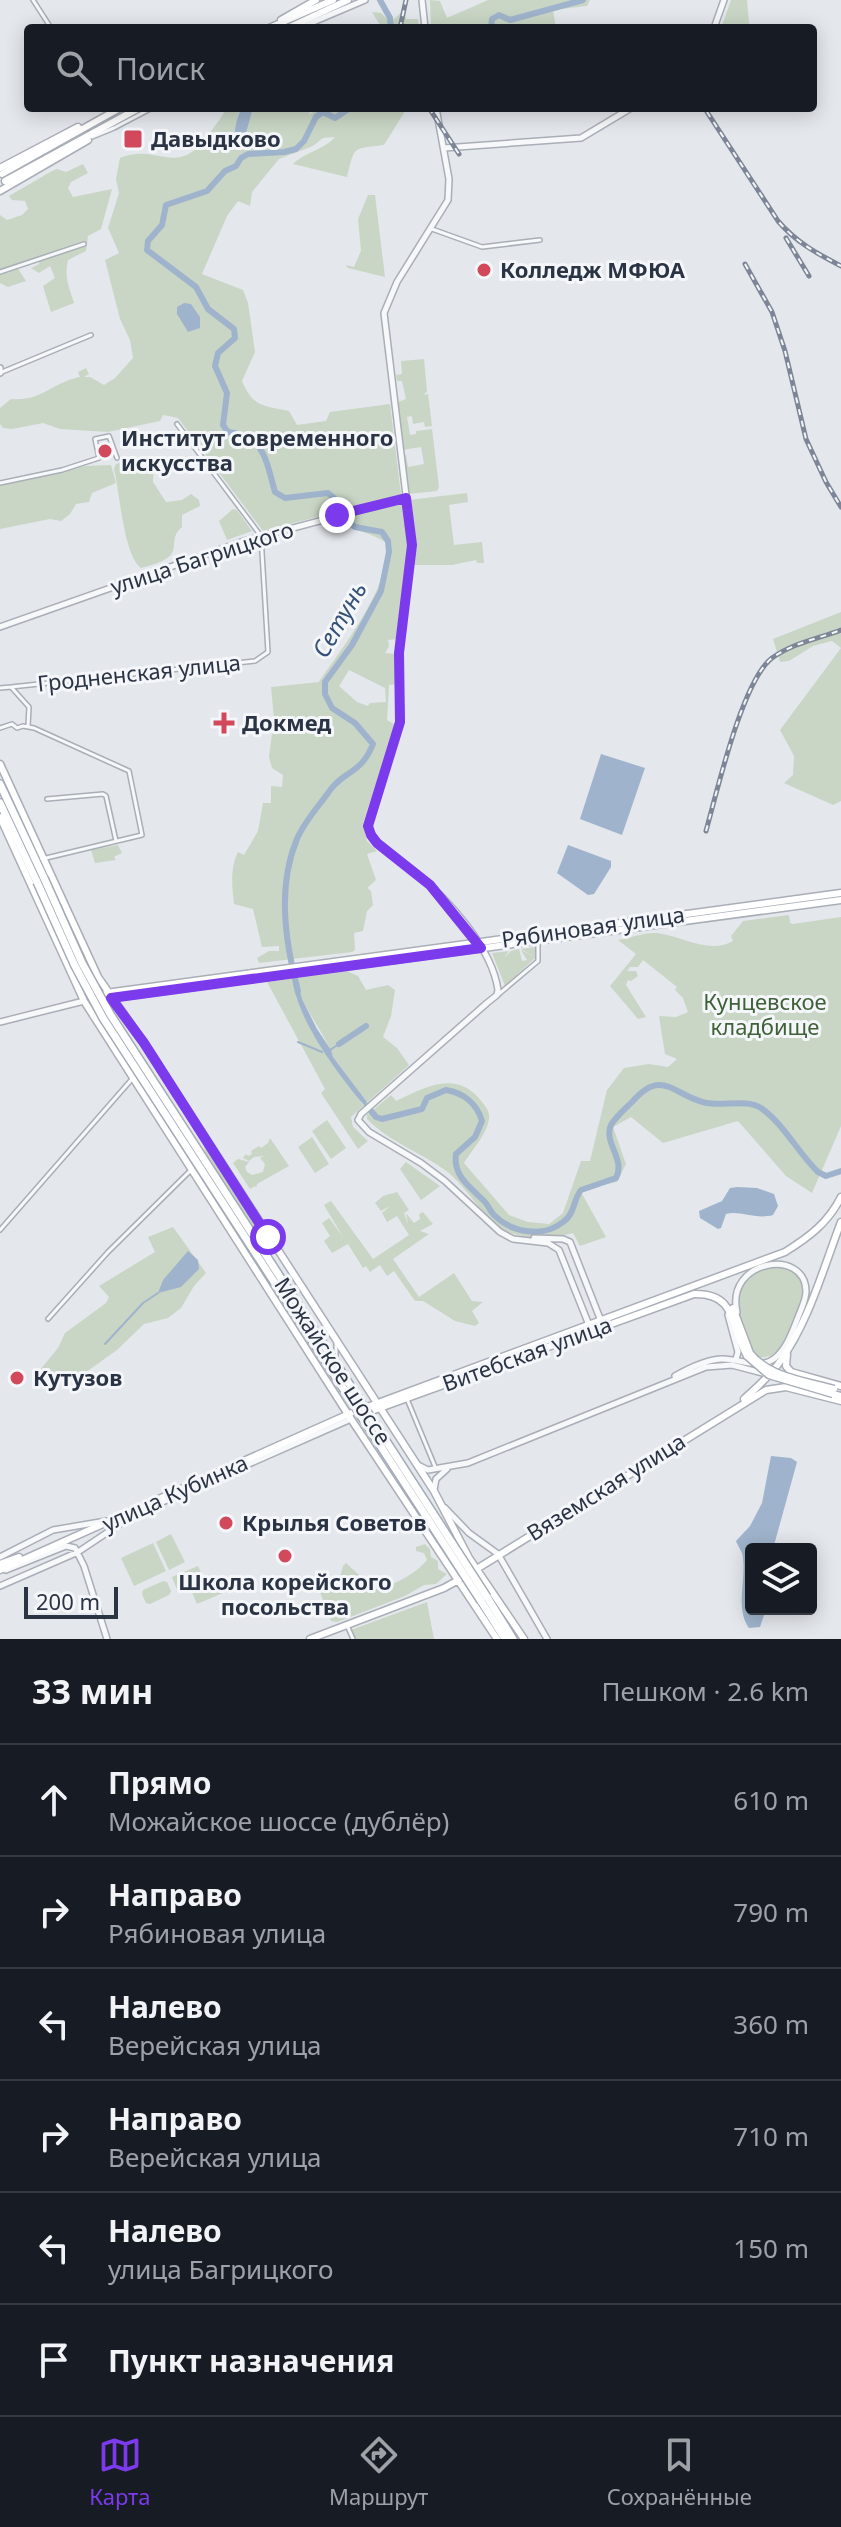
<!DOCTYPE html>
<html lang="ru">
<meta charset="utf-8">
<style>
body{margin:0;font-family:"Noto Sans",sans-serif;background:#242831;color:#f1f3f6}
.controls{position:absolute;right:24px;bottom:24px;display:grid;overflow:hidden;border-radius:8px;box-shadow:0 4px 20px #0003}
.controls button{width:72px;height:72px;display:grid;place-items:center;padding:0;border:0;border-bottom:2px solid #363941;background:#171b24;color:#f1f3f6;font:40px sans-serif}
.scale{position:absolute;left:24px;bottom:20px;width:94px;box-sizing:border-box;padding-left:8px;border:4px solid #2b3445;border-top:0;font-size:22px;line-height:28px;white-space:nowrap;color:#2b3445;-webkit-text-stroke:6px #f4f6f9;paint-order:stroke}
.stop{position:absolute;width:24px;height:24px;margin:-18px;border:6px solid #7c3aed;border-radius:50%;background:#fff}
.stop.end{background:#7c3aed;border-color:#fff;box-shadow:0 2px 8px #0008}
.list{margin:0;padding:0;list-style:none}
h2{display:flex;justify-content:space-between;align-items:center;height:104px;margin:0;padding:0 32px;font-size:34px}
h2 small{font-size:26px;font-weight:400;color:#9ea1a6}
.list li{display:grid;grid-template-columns:52px 1fr auto;gap:24px;align-items:center;box-sizing:border-box;height:112px;padding:0 32px;border-top:2px solid #363941}
.list b{display:block;font-size:30px;white-space:nowrap}
.list p{margin:0;font-size:26px;white-space:nowrap;color:#9ea1a6}
.list em{font-size:26px;font-style:normal;color:#9ea1a6}
.icon{flex:none;width:44px;height:44px;fill:none;stroke:currentColor;stroke-width:2;stroke-linecap:round;stroke-linejoin:round}
.map{position:relative;flex:none;width:841px;height:1639px;overflow:hidden}
.search{position:absolute;background:#171b24;box-shadow:0 4px 20px #0003;left:24px;right:24px;top:24px;height:88px;display:flex;align-items:center;gap:20px;box-sizing:border-box;padding:0 28px;border-radius:8px;color:#9ea1a6;font-size:30px}
.sheet{height:776px;background:#171b24}
nav{display:flex;justify-content:space-around;align-items:center;box-sizing:border-box;height:112px;border-top:2px solid #363941;background:#171b24;font-size:22px;color:#9ea1a6}
nav a{display:grid;justify-items:center;gap:4px}
nav .on{color:#7c3aed}
.map>svg:first-child{display:block}
.green{fill:#c9d6c5;fill-rule:evenodd}
.water{fill:#9fb4cc}
.lines{fill:none;stroke-linecap:round;stroke-linejoin:round}
.stream{stroke:#9fb4cc;stroke-width:2}
.river{stroke:#9fb4cc;stroke-width:6}
.minor-casing{stroke:#a9aeb7;stroke-width:6}
.tertiary-casing{stroke:#a9aeb7;stroke-width:8}
.secondary-casing{stroke:#a9aeb7;stroke-width:9}
.primary-casing{stroke:#a3abb8;stroke-width:10}
.minor{stroke:#f7f8fa;stroke-width:3}
.tertiary{stroke:#f7f8fa;stroke-width:5}
.secondary{stroke:#fff;stroke-width:6}
.primary{stroke:#fff;stroke-width:7}
.rail-casing{stroke:#7d8696;stroke-width:5}
.rail{stroke:#f4f6f9;stroke-width:2;stroke-dasharray:6;stroke-linecap:butt}
.secondary-bridge-casing{stroke:#a9aeb7;stroke-width:9;stroke-linecap:butt}
.primary-bridge-casing{stroke:#a3abb8;stroke-width:10;stroke-linecap:butt}
.secondary-bridge{stroke:#fff;stroke-width:6}
.primary-bridge{stroke:#fff;stroke-width:7}
.route{stroke:#7c3aed;stroke-width:10}
.poi-dot{fill:#d1495b;stroke:#f4f6f9;stroke-width:3}
.labels{text-anchor:middle;stroke-width:6;stroke-linejoin:round;paint-order:stroke}
.poi-label{font-size:22px;font-weight:bold;fill:#2b3445;stroke:#f4f6f9;text-anchor:start}
.street-label{font-size:22px;fill:#2b3445;stroke:#f4f6f9}
.park-label{font-size:22px;fill:#3f6138;stroke:#f4f6f9}
.water-label{font-size:24px;font-style:italic;fill:#34527a;stroke:#f4f6f9}
</style>
<div class="map">
<svg width="841" height="1639" viewBox="0 0 841 1639">
<rect width="100%" height="100%" fill="#e4e7ec"/>
<path class="green" d="M430,0L440,1L447,18L488,0H590L587,6L553,10L556,28H431Z
M731,0H747L749,23L754,28H721Z
M404,10L406,19H418L419,28H376L380,25L372,12L381,13L387,19L393,20Z
M226,108H242L238,115L233,137L243,144L253,108H311L309,115L319,108H407L384,145C352,149 355,145 347,177L293,164C305,152 324,150 335,137L323,138L313,146L279,159L252,192L250,206L238,201L227,216L202,274L243,290L248,303L255,352L242,381C253,407 263,406 289,411L297,425L326,421L330,412L390,404L401,495L263,531L178,418L163,415L160,421L108,432L60,429L43,423L12,429L3,428L0,424V408L11,399C41,402 53,382 80,377L78,372L86,368L89,374L84,377H90L104,385L115,378L133,358L130,340L120,319L105,260L119,253L108,228L119,193L116,179L120,158C158,142 177,180 209,134C215,125 222,118 226,108Z
M83,164L88,173L71,182L68,188L73,197L112,189L101,229L88,236L86,251L68,260C64,277 69,287 74,303L51,312L43,286L55,278L50,266L39,273L31,268L39,264L40,258L15,264L26,281L8,287L0,283V215L7,220L22,215L28,209L25,201L12,200L9,196L52,171L57,169L66,172Z
M368,195H375L385,277L348,268L346,265L354,267L361,251L358,219Z
M424,359L427,391L424,395L428,394L432,426L425,427L424,422L413,424L412,416L407,417L410,435L416,434V431L432,429L439,487L437,491L408,494L403,456L406,455L408,467L424,464L421,447L402,450L398,402L406,399L402,381H397L396,375L402,374L401,361Z
M142,456L154,465L153,482L166,502L182,500L191,494L199,500L200,506L182,515V527C163,543 192,556 141,568C123,554 120,492 114,469L116,464Z
M111,465L116,483L92,493L89,502L76,504L70,514L61,521L50,519L0,529V486L85,466Z
M467,493L468,502L449,505L454,545L482,542L484,563H477L476,560L452,565H414L409,500Z
M401,502L405,506L409,544L398,639L388,640L389,646L385,653L396,654L397,684L389,685L387,720L395,725L394,730L363,823L367,841L377,851L367,854L376,880L367,888L371,891L373,905L367,911L363,931L354,933L355,950L352,952L259,963L257,958L269,951H279V946L262,947L253,909L234,904C232,887 230,867 238,852L244,855L258,831L263,803H271V786L282,787L283,775L272,768L269,757L274,719L271,687L319,682C340,651 395,581 386,543C377,535 339,523 329,526L327,523ZM349,670L385,688L386,702L370,703L368,706L357,702L339,686Z
M233,509L237,510L252,531L227,540L219,521Z
M841,612V801L833,805L784,783L793,775L794,756L780,730L841,648L832,641L813,646L789,661L780,662L773,639Z
M118,845L122,853L114,857L116,860L95,863L91,850Z
M789,915L790,923L793,924L841,917V1126L812,1193L786,1176L738,1121L663,1143L631,1117L613,1127L626,1164L617,1182L588,1188L581,1192L606,1237L580,1246L573,1233C555,1238 524,1240 506,1231C483,1219 466,1185 445,1170C420,1152 388,1141 367,1119V1115L391,1095L396,1101C426,1087 457,1069 482,1102C486,1107 490,1112 489,1119C487,1134 472,1150 464,1163L509,1215L528,1222L549,1224L563,1213L581,1161H590L607,1090L624,1068L649,1064L668,1067L677,1059L665,1054L659,1016L676,1017L688,1012L683,998L675,990L677,987L643,960L638,967H630L627,971H636L638,976L631,981L628,980L626,985L646,1017L638,1019L610,986L636,954L618,940C630,938 645,932 657,933C682,936 709,955 733,941L731,936L743,921Z
M536,947V957L505,986L492,953L509,951L504,958L511,951L519,949L522,961L527,960L521,950L535,957L521,949Z
M347,971L358,976L366,990L388,985L395,990L391,1016L383,1037L397,1048L409,1065L351,1117L353,1127L368,1141L358,1149L321,1093L325,1089L267,982ZM296,997L302,999C309,1014 330,1044 333,1057L367,1102L363,1105L312,1032Z
M327,1120L346,1148L331,1159L312,1131Z
M312,1137L329,1164L315,1173L298,1147Z
M270,1138L289,1166L257,1184L256,1188L255,1186L250,1189L233,1163L238,1159L249,1162L245,1167L247,1172L252,1175L263,1172L265,1164L260,1158L264,1156L254,1157L249,1161L243,1158L246,1154L248,1156L252,1154L251,1151L259,1146L261,1148L268,1143Z
M203,1140L265,1236L260,1239L205,1153Z
M406,1162L440,1186L421,1200L400,1169Z
M397,1192L409,1210L404,1213L408,1224L406,1213L414,1223L420,1219L419,1214L423,1212L433,1224L420,1231L429,1234L393,1259L419,1297L454,1273L472,1301L483,1302L472,1311L479,1323L475,1326L455,1321L423,1301H415L394,1271L387,1276L380,1265L370,1272L366,1266L363,1268L348,1244L332,1253L324,1241L330,1236L322,1223L329,1218L343,1237L324,1205L331,1201L373,1259L409,1235L397,1216L387,1222L382,1213L390,1206L381,1211L375,1203L383,1196Z
M173,1227L206,1273L194,1286L181,1308L168,1318L144,1324L117,1350L79,1377L65,1374L57,1380L49,1379L40,1370L58,1348L65,1333L106,1303L109,1297L99,1286L155,1252L148,1237Z
M771,1266C780,1265 788,1267 795,1273C817,1293 788,1335 775,1355L759,1358L748,1342L736,1302L745,1278Z
M171,1534L185,1562L169,1570L156,1542Z
M153,1543L166,1571L134,1586L121,1558Z
M425,1544L430,1549L431,1557L438,1561V1569L447,1574L436,1584L424,1585L405,1596L337,1622L331,1621L318,1587L319,1584H332L339,1581L343,1566L346,1563L358,1574L368,1591C389,1588 415,1575 427,1560L424,1553L416,1551V1547Z
M198,1566L205,1581L178,1592L172,1577Z
M217,1579L223,1593L197,1604L191,1590Z
M163,1581L167,1582L171,1591L169,1595L150,1604L146,1603L142,1594L143,1590Z
M427,1602L434,1639H355L351,1630Z"/>
<path class="water" d="M242,108H253L243,144L239,148L235,146C233,135 236,117 242,108Z
M184,303L191,304L200,317V328L188,332L177,314V307Z
M601,754L645,768L622,835L580,819Z
M568,845L611,861V867L594,894L588,895L557,873Z
M293,984H298L302,999L317,1029L331,1050L333,1057L367,1102L364,1105C337,1073 301,1025 293,984Z
M737,1187L757,1188L774,1194L778,1206L773,1215C755,1220 740,1210 726,1214L721,1228L718,1229L700,1218L699,1211L722,1201L730,1188Z
M188,1251L198,1260L199,1269L181,1287L158,1293L163,1280Z
M771,1456L791,1458L797,1462L773,1549H751V1609H766L760,1627L749,1628C735,1609 746,1580 743,1559C743,1552 738,1547 736,1541L750,1526L762,1503Z"/>
<g class="lines">
<path class="stream" d="M298,1042L322,1052
M330,1050L339,1044
M105,1344L143,1303L158,1293"/>
<path class="river" d="M380,0L390,18L391,28
M419,28H420
M491,28L492,19L499,15L510,20L583,0
M298,991C285,941 277,887 297,839C304,822 318,807 328,793C342,771 361,775 373,744L355,723L332,708L325,694V682L352,645L381,591L389,552L388,541L382,532L355,527L347,520L343,506L328,493L285,498L275,492C266,461 265,436 228,432L223,425L227,393L215,366L218,353L235,338L234,329L208,309L196,287L147,250L148,241L162,225L166,205L207,191L225,171L236,166L241,158L248,154L284,152L296,149L304,141L316,117L323,112L335,118L350,108
M339,1044L366,1026
M367,1106L376,1117L382,1119L422,1109L427,1098L446,1090C464,1093 477,1104 482,1121L475,1137L456,1154C453,1176 469,1186 483,1200C488,1204 489,1210 494,1215C512,1233 543,1238 563,1222C575,1214 573,1200 581,1190L616,1178C626,1159 603,1143 611,1125C616,1116 625,1109 632,1102C663,1066 674,1097 707,1103C723,1106 748,1099 761,1108C784,1124 798,1153 818,1172L826,1176L841,1171"/>
<g class="minor-casing">
<path id="minor" d="M33,0L51,28
M92,137L114,128L152,108
M432,229L482,247L540,240
M0,272L84,244
M2,372L91,335
M0,483L62,470L99,458L95,439L109,436L117,458
M0,688L11,687
M28,726L29,707L11,687L255,661L268,652L261,536L177,424
M0,728L12,724L17,728L23,726L34,728L129,771L142,835L42,859
M47,799L103,794L106,796L116,841
M499,994L538,961V940
M0,1230L132,1079
M48,1319L108,1252L191,1170
M336,1359V1343
M407,1399L436,1469
M347,1625L353,1639"/>
</g>
<g class="tertiary-casing">
<path id="tertiary" d="M422,0L425,28
M299,28L365,0
M714,28L724,0
M436,108L449,179L448,200L397,282L384,313L412,545L399,653L400,722L368,826C375,848 399,859 416,873C449,900 492,948 498,990L497,995L487,1003L361,1114L358,1120L369,1132L421,1163L445,1181L500,1232L513,1239L548,1243L559,1250L589,1325
M444,148L581,138L631,108
M0,368V373
M0,627L244,541L406,498
M0,1022L84,1001
M534,1238L563,1239L570,1242L601,1321
M728,1315L738,1352L736,1359
M675,1376C689,1368 705,1360 721,1359C740,1358 759,1371 775,1358C786,1349 792,1333 797,1320C800,1311 806,1301 806,1291C805,1247 725,1260 737,1312
M418,1465L428,1470L468,1463L706,1367L732,1365L766,1374
M434,1490L436,1479L447,1469
M445,1508L469,1533L498,1554L547,1639
M0,1557L53,1530L106,1521
M6,1570L66,1546L75,1548L84,1566L107,1639
M0,1586L78,1552L135,1514L351,1419"/>
</g>
<g class="secondary-casing">
<path id="secondary" d="M281,20L316,0
M269,28L333,0
M288,28L348,0
M0,168L78,127
M2,174L120,108
M5,181L139,108
M0,191L88,140
M0,764L98,977L144,1043L434,1491L469,1558L524,1639
M0,817L84,1001L351,1419L497,1639
M106,993L841,893
M111,998L841,900
M733,1308L750,1353
M787,1354L786,1366L791,1372L841,1386
M833,1394L841,1396
M744,1399C757,1387 769,1377 779,1363C809,1322 823,1269 841,1222
M362,1409L785,1252C809,1237 828,1223 841,1197
M366,1413L694,1294C738,1293 730,1327 747,1356
M0,1564L19,1557
M0,1570L351,1413
M475,1570L766,1390L786,1387L841,1401
M310,1639L444,1588L462,1578"/>
</g>
<g class="primary-casing">
<path id="primary" d="M0,784L44,878
M0,803L37,882
M487,1597L513,1639
M481,1601L505,1639"/>
</g>
<use href="#minor" class="minor"/>
<use href="#tertiary" class="tertiary"/>
<use href="#secondary" class="secondary"/>
<use href="#primary" class="primary"/>
<g class="rail-casing">
<path id="rail" d="M400,28L406,0
M429,108L459,154
M707,112L778,221C796,242 816,253 841,266
M786,238L809,276
M745,264L772,312L785,351L806,439L826,482L841,507
M706,831C717,792 742,681 772,658C793,643 817,639 841,630"/>
</g>
<use href="#rail" class="rail"/>
<g class="secondary-bridge-casing">
<path id="secondary-bridge" d="M750,1353C769,1377 805,1381 834,1389
M747,1356L769,1375L833,1394"/>
</g>
<g class="primary-bridge-casing">
<path id="primary-bridge" d="M44,878L82,963L110,1014L487,1597
M37,882L75,966L103,1018L481,1601"/>
</g>
<use href="#secondary-bridge" class="secondary-bridge"/>
<use href="#primary-bridge" class="primary-bridge"/>
</g>
<g class="lines">
<path class="route" d="M268,1237L144,1043L111,998L481,948L430,885L377,843L371,835L368,826L400,722L399,653L412,545L406,498L337,515"/>
</g>
<g class="poi-dot">
<rect x="123" y="129" width="20" height="20" rx="4"/>
<circle cx="484" cy="270" r="8"/>
<circle cx="105" cy="451" r="8"/>
<path d="M220 711h8v8h8v8h-8v8h-8v-8h-8v-8h8z"/>
<circle cx="17" cy="1378" r="8"/>
<circle cx="226" cy="1523" r="8"/>
<circle cx="285" cy="1556" r="8"/>
</g>
<g class="labels">
<g class="poi-label">
<text x="151" y="147">Давыдково</text>
<text x="500" y="278">Колледж МФЮА</text>
<text x="121" y="446">Институт современного<tspan x="121" dy="25">искусства</tspan></text>
<text x="242" y="731">Докмед</text>
<text x="33" y="1386">Кутузов</text>
<text x="242" y="1531">Крылья Советов</text>
<text x="285" y="1590" text-anchor="middle">Школа корейского<tspan x="285" dy="25">посольства</tspan></text>
</g>
<g class="street-label">
<text transform="translate(202 558) rotate(-18)" y="8">улица Багрицкого</text>
<text transform="translate(139 673) rotate(-6)" y="8">Гродненская улица</text>
<text transform="translate(593 927) rotate(-8)" y="8">Рябиновая улица</text>
<text transform="translate(527 1354) rotate(-20)" y="8">Витебская улица</text>
<text transform="translate(333 1361) rotate(57)" y="8">Можайское шоссе</text>
<text transform="translate(606 1487) rotate(-32)" y="8">Вяземская улица</text>
<text transform="translate(175 1493) rotate(-24)" y="8">улица Кубинка</text>
</g>
<g class="park-label">
<text x="765" y="1010">Кунцевское<tspan x="765" dy="25">кладбище</tspan></text>
</g>
<g class="water-label">
<text transform="translate(340 620) rotate(-60)" y="8">Сетунь</text>
</g>
</g>
</svg>
<div class="controls">
<button><svg class="icon" aria-label="layers" viewBox="0 0 24 24"><path d="M12 4l9 5-9 5-9-5zM3 14l9 5 9-5"/></svg></button>
</div>
<div class="scale">200 m</div>
<div class="stop" style="left:268px;top:1237px"></div>
<div class="stop end" style="left:337px;top:515px"></div>
<div class="search"><svg class="icon" aria-label="search" viewBox="0 0 24 24"><circle cx="10" cy="10" r="6"/><path d="M15 15l6 6"/></svg>Поиск</div>
</div>
<section class="sheet">
<h2>33 мин<small>Пешком · 2.6 km</small></h2>
<ul class="list">
<li><svg class="icon" aria-label="ahead" viewBox="0 0 24 24"><path d="M12 20V5M6 11l6-6 6 6"/></svg><div><b>Прямо</b><p>Можайское шоссе (дублёр)</p></div><em>610 m</em></li>
<li><svg class="icon" aria-label="right" viewBox="0 0 24 24"><path d="M7 20v-9h11M14 6l5 5-5 5"/></svg><div><b>Направо</b><p>Рябиновая улица</p></div><em>790 m</em></li>
<li><svg class="icon" aria-label="left" viewBox="0 0 24 24"><path d="M17 20v-9H6M10 6l-5 5 5 5"/></svg><div><b>Налево</b><p>Верейская улица</p></div><em>360 m</em></li>
<li><svg class="icon" aria-label="right" viewBox="0 0 24 24"><path d="M7 20v-9h11M14 6l5 5-5 5"/></svg><div><b>Направо</b><p>Верейская улица</p></div><em>710 m</em></li>
<li><svg class="icon" aria-label="left" viewBox="0 0 24 24"><path d="M17 20v-9H6M10 6l-5 5 5 5"/></svg><div><b>Налево</b><p>улица Багрицкого</p></div><em>150 m</em></li>
<li><svg class="icon" aria-label="arrive" viewBox="0 0 24 24"><path d="M6 21V4h12l-3 4 3 4H6"/></svg><div><b>Пункт назначения</b></div></li>
</ul>
</section>
<nav>
<a class="on"><svg class="icon" aria-label="map" viewBox="0 0 24 24"><path d="M3 6l6-2 6 2 6-2v14l-6 2-6-2-6 2zM9 4v14M15 6v14"/></svg>Карта</a>
<a><svg class="icon" aria-label="directions" viewBox="0 0 24 24"><path d="M12 3l9 9-9 9-9-9zM9 14v-3h6M13 9l2 2-2 2"/></svg>Маршрут</a>
<a><svg class="icon" aria-label="saved" viewBox="0 0 24 24"><path d="M7 4h10v16l-5-4-5 4z"/></svg>Сохранённые</a>
</nav>
